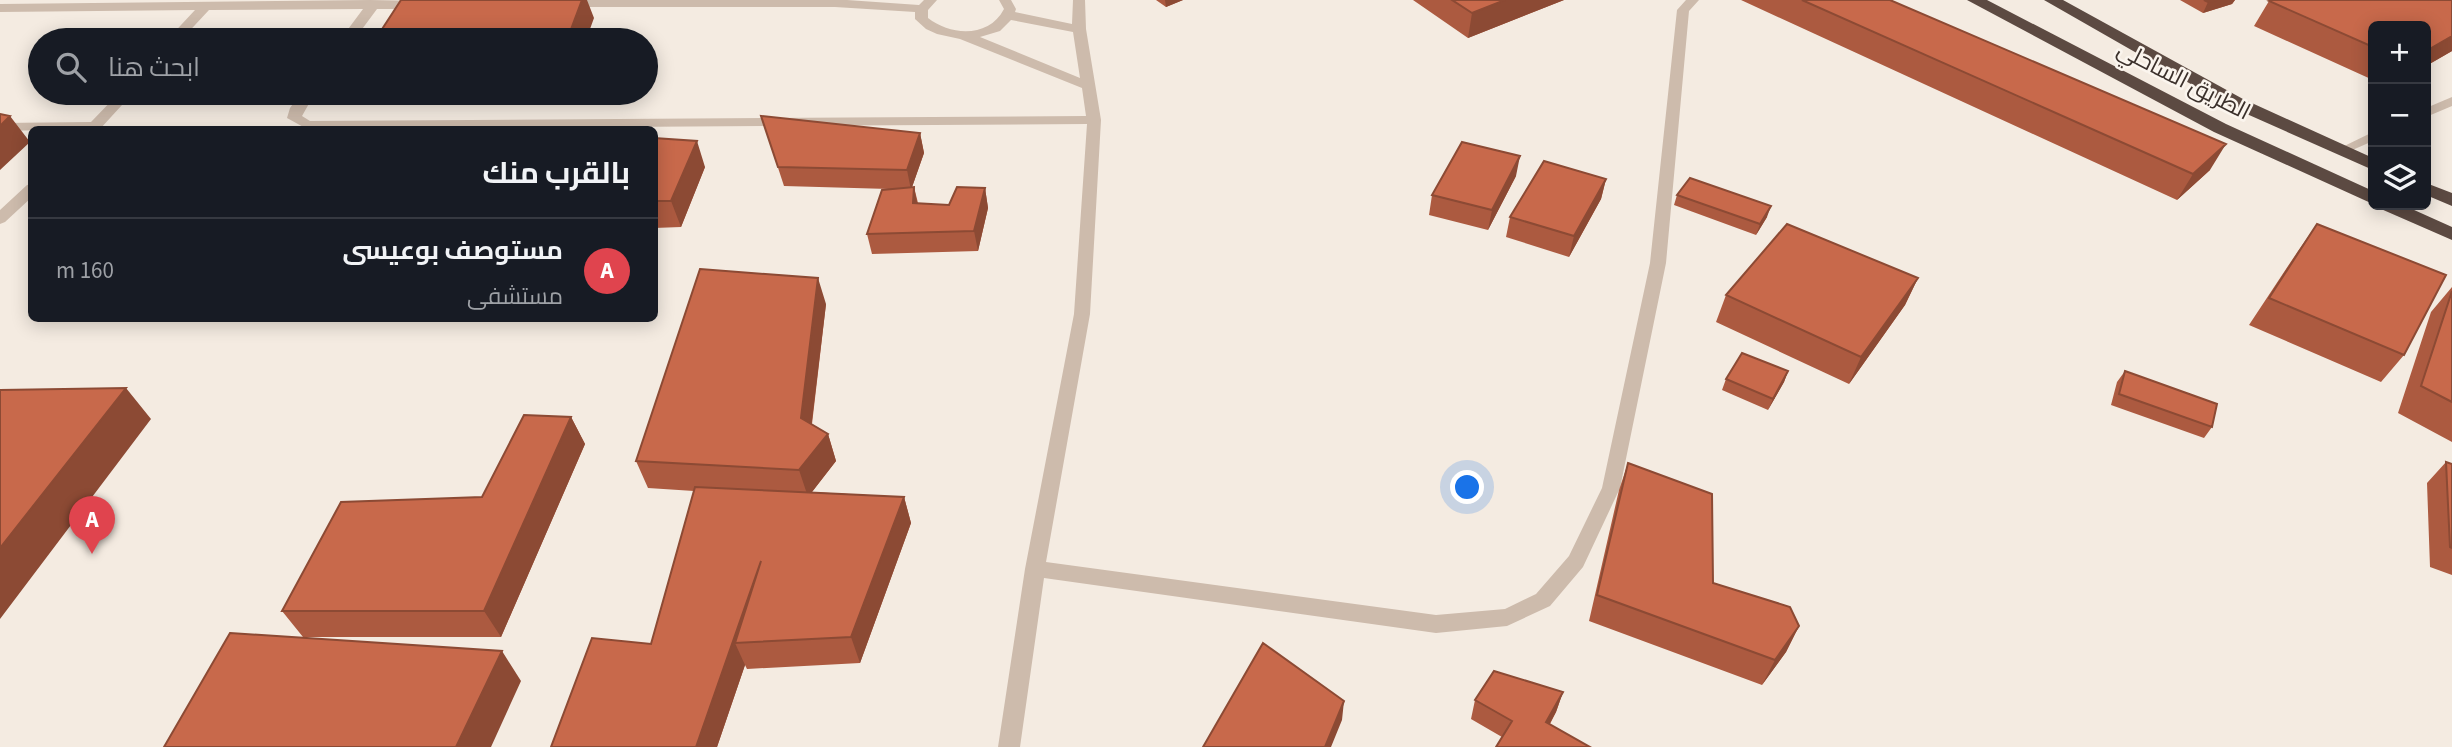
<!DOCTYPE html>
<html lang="ar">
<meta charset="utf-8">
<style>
body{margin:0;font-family:"Source Sans 3",Cairo,sans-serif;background:#242831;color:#f1f3f6;direction:rtl}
.controls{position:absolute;right:21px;top:21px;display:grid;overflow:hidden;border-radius:10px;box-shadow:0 4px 18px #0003}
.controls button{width:63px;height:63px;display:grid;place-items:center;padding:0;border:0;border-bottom:2px solid #363941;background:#171b24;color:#f1f3f6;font:35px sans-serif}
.you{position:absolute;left:1468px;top:488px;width:24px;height:24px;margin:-18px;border:5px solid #fff;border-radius:50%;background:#1a73e8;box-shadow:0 0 0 10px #1a73e833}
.badge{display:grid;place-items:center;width:46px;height:46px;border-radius:50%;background:#d93025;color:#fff;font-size:23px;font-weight:700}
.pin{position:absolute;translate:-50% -58px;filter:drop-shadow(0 2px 4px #0008)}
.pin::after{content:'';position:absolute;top:37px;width:24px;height:21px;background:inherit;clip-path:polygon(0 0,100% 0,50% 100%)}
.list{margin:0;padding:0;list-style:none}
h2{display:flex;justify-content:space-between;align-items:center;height:91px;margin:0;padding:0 28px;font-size:30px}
h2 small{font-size:23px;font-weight:400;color:#9ea1a6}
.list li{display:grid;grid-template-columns:46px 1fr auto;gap:21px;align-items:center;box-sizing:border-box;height:105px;padding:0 28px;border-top:2px solid #363941}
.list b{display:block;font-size:26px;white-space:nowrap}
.list p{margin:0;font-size:23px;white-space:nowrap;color:#9ea1a6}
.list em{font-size:23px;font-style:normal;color:#9ea1a6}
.icon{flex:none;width:38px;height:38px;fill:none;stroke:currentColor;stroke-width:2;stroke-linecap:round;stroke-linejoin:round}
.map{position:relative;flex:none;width:2452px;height:747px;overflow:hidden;direction:ltr}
.search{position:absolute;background:#171b24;box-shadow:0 4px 18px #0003;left:28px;top:28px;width:630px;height:77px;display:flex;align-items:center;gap:18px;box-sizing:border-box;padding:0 24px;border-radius:38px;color:#9ea1a6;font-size:26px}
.panel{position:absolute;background:#171b24;box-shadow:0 4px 18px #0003;left:28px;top:126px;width:630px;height:196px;border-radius:10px;direction:rtl}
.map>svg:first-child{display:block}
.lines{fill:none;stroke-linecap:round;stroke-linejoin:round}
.minor{fill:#cdbbac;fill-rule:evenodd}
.highway{fill:#5c4a42;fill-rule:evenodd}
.wall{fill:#ac5a40}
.shaded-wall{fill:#8c4a34}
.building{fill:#c8694b;stroke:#8c4a34;stroke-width:2}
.labels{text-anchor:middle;stroke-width:5;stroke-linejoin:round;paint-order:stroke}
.street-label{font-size:23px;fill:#3b302b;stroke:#fbf5ee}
</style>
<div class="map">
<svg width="2452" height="747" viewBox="0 0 2452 747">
<rect width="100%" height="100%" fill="#f4ebe1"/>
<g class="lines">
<path class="minor" d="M370,0L422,1L428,5L422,9H377L354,40H340L363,9L209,10L181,40H167L195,10L0,12V4Z
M565,0H847L919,5L924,0H937L928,10V18C951,36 989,38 1004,9L999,0H1011L1016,9L1015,12L1072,24L1073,0H1085L1086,29L1101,120L1090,314L1046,562L1436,615L1505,609L1536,594L1569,556L1602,488L1650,263L1677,10L1686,0H1699L1689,11L1666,263L1620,488L1583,567L1550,606L1507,626L1436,633L1044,578L1020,747H998L1025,569L1074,314L1087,124L307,129L287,118L290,108L301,93H315L302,116L310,121L1086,116L1082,88L960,39L937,34L926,29L915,19V12L835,7H560V1ZM1011,20L1073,32L1080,78L980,37L1000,31Z
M119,93H133L100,129L0,131V123L91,122Z
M2452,97V106L2426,117V108Z
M2373,132V141L2341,155L2334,151Z
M32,184V197L5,222L0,224V210L27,185Z"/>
<path class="highway" d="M1967,0H1987L2226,124L2373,191V204L2214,132Z
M2044,0H2063L2243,99L2373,158V170L2231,107Z
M2426,183L2452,193V206L2426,195Z
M2379,205H2403L2452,227V240L2381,209Z"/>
</g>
<path class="wall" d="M1156,0H1183L1166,7Z
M1413,0H1564L1468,38Z
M1741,0H1890L2210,170L2177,200Z
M2180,0H2235L2232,4L2203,13Z
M2272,0H2452V51L2426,66V26H2373V80L2254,26L2269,1Z
M761,116L920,133L924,153L912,187H914L918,203L949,205L985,188L988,208L978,251L872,254L867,234L889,189L784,186Z
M654,138L705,167L681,227L654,228Z
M1516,176L1488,230L1429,215L1432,195Z
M1606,179L1601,199L1569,257L1506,237L1510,217Z
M1677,195L1767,217L1756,235L1674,205Z
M2317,224L2404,355L2381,382L2249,325L2298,251Z
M1918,278L1905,305L1849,384L1716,322L1726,295Z
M2452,287V442L2398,413L2431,312Z
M826,304L812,424L828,434L836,461L812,492L904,497L911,523L860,663L747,669L745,665L717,747H551L651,644L694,491L648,488L636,461Z
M1788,371L1784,382L1768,410L1722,390L1726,379Z
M2125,371L2212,427L2204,438L2111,405L2117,382Z
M571,417L585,444L501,637H303L282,611L482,497Z
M2446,462L2452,464V575L2430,567L2427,483Z
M1628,463L1713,583L1799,626L1786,652L1762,685L1589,621L1619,490Z
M1563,692L1556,712L1550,724L1502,737L1471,719L1475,700Z"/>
<path class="shaded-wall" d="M582,0H587L594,18L586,40H567Z
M1165,0H1183L1166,7Z
M1505,0H1564L1468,38L1472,13Z
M2217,0H2235L2232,4L2203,13L2208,2Z
M2452,36V51L2426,66V51Z
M10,116L30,142L0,170V126Z
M920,133L924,153L911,190L907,170Z
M697,141L705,167L681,227L671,201Z
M2226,144L2210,170L2177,200L2193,174Z
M1520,156L1516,176L1488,230L1492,210Z
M1606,179L1601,199L1569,257L1574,236Z
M914,187L918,207L913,203Z
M985,188L988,208L978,251L974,231Z
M1771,206L1767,217L1756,235L1760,224Z
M818,278L826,304L809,445L801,418Z
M1918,278L1905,305L1849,384L1861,357Z
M1788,371L1784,382L1768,410L1773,399Z
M126,388L151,419L0,619V548Z
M571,417L585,444L501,637L484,611Z
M828,434L836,461L808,497L799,470Z
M904,497L911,523L860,663L851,637Z
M761,561L735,643L745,665L717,747H696Z
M1799,626L1786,652L1762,685L1775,660Z
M502,651L521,681L491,747H456Z
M1563,692L1556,712L1540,741L1546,722Z
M1344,701L1342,720L1331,747H1325Z"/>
<path class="building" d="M401,0H582L567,40H375Z
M1452,0H1505L1472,13Z
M1802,0H1890L2226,144L2193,174Z
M2204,0H2217L2208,2Z
M2272,0H2452V36L2426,51V26H2373V47L2269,1Z
M0,114L10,116L0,126Z
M761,116L920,133L907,170L778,167Z
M654,138L697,141L671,201H654Z
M1462,142L1520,156L1492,210L1432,195Z
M1544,161L1606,179L1574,236L1510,217Z
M1690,178L1771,206L1760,224L1677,195Z
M914,187L913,203L949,205L957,187L985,188L974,231L867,234L882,190Z
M1787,224L1918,278L1861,357L1726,295Z
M2317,224L2446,275L2404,355L2269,298Z
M700,269L818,278L801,418L828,434L799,470L636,461Z
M2452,291V402L2421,386Z
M1742,353L1788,371L1773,399L1726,379Z
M2125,371L2217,404L2212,427L2119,394Z
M126,388L0,548V390Z
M524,415L571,417L484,611H282L341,502L482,497Z
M2446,462L2452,464V548L2450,547Z
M1628,463L1712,494L1713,583L1790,607L1799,626L1775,660L1597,595Z
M695,487L904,497L851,637L735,643L761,561L696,747H551L592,638L651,644Z
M230,633L502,651L456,747H164Z
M1263,643L1344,701L1325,747H1203Z
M1494,671L1563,692L1546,722L1590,747H1496L1512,721L1475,700Z"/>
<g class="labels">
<g class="street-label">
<text transform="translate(2184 80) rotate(27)" y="8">الطريق الساحلي</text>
</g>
</g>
</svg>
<div class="controls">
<button>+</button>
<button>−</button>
<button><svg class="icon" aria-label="layers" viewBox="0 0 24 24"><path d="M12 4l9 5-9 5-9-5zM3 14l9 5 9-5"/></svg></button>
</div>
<div class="you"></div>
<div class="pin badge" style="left:92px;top:554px;background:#e0444e">A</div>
<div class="search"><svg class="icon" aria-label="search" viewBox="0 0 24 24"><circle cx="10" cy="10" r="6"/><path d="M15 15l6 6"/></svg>ابحث هنا</div>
<section class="panel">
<h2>بالقرب منك<small></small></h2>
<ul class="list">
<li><span class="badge" style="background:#e0444e">A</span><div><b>مستوصف بوعيسى</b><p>مستشفى</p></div><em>160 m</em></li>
</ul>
</section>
</div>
